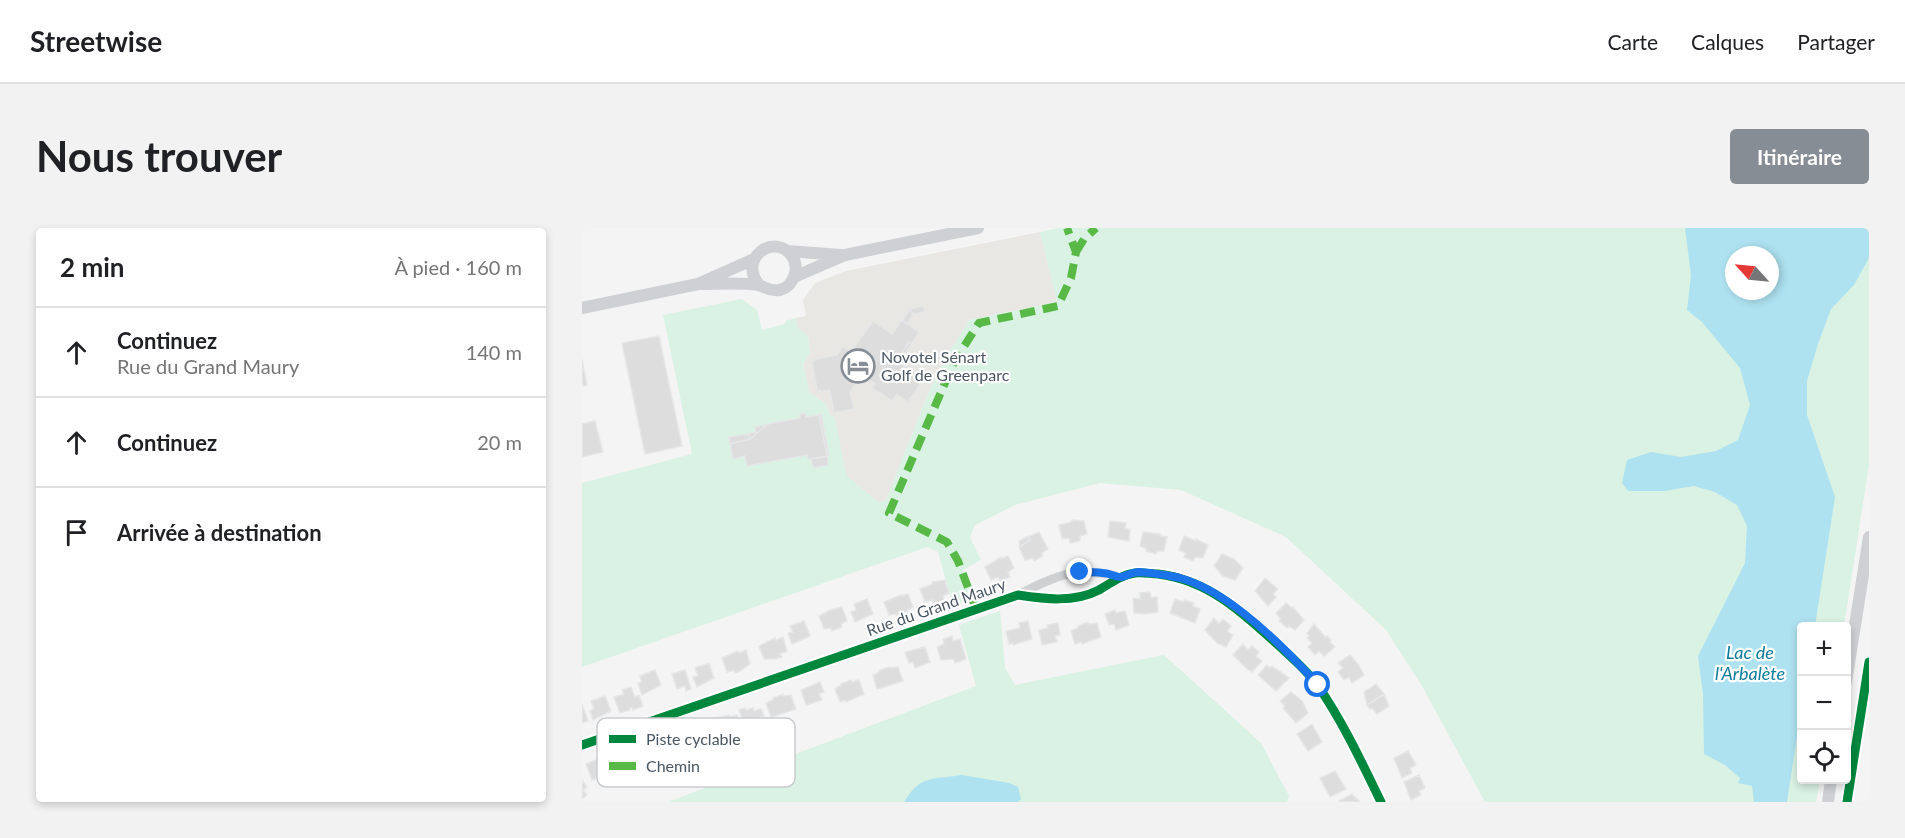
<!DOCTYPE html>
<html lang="fr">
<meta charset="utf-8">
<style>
body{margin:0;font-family:Lato,sans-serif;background:#f2f2f2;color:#202124}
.controls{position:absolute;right:18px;bottom:18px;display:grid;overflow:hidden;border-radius:6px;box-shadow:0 3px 9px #0003}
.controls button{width:54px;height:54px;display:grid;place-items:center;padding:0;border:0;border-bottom:2px solid #e0e0e0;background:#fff;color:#202124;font:30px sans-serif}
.compass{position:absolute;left:1143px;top:18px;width:54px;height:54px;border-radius:50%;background:#fff;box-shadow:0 3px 9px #0003;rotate:297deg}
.stop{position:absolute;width:18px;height:18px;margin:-14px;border:4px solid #1a73e8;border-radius:50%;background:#fff}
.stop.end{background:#1a73e8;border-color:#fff;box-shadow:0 2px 6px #0008}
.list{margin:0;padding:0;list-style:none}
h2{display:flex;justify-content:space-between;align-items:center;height:78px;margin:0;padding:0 24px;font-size:26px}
h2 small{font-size:20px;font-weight:400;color:#757577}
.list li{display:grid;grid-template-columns:39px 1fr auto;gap:18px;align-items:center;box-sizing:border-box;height:90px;padding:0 24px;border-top:2px solid #e0e0e0}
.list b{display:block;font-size:22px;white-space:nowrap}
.list p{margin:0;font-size:20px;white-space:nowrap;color:#757577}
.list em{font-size:20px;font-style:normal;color:#757577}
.icon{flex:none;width:33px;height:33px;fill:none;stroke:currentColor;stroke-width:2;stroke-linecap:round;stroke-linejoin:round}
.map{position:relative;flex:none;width:1287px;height:574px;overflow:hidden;border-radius:6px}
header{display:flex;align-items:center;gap:36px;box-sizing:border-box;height:84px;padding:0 30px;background:#fff;border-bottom:2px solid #e0e0e0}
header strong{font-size:28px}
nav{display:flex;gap:33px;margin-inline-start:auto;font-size:21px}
.intro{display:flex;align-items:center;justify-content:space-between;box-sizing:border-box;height:144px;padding:0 36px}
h1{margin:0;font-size:42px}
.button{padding:15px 27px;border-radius:6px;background:#868d94;color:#fff;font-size:21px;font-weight:700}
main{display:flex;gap:36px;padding:0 36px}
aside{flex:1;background:#fff;border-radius:6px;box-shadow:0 3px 9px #0003}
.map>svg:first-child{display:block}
.commercial{fill:#e8e7e3}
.green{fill:#d9f2e3;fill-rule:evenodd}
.water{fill:#aee2f0;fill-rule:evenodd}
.building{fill:#ddddde;stroke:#e5e6e7;stroke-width:1.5}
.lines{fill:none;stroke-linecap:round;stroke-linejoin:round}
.minor{stroke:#ced0d2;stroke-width:9}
.secondary{stroke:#ced0d4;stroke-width:12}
.quiet{stroke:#58b947;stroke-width:8;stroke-dasharray:15 8;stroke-linecap:butt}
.cycleway-casing{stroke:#fff;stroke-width:13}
.cycleway{stroke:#00873e;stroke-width:9}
.route{stroke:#1a73e8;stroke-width:8}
.labels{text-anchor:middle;stroke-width:4.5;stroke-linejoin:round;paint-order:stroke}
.poi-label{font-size:16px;fill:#4a5661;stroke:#fff;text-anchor:start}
.street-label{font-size:16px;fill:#4a5661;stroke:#fff}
.water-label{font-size:18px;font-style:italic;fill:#0c7c9b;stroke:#fff}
.key{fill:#fff;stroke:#c9ccd0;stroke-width:1.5}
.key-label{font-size:16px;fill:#4a5661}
</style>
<header>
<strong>Streetwise</strong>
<nav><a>Carte</a><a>Calques</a><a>Partager</a></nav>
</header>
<div class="intro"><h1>Nous trouver</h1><a class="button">Itinéraire</a></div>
<main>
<aside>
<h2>2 min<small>À pied · 160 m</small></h2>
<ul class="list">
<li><svg class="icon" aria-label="ahead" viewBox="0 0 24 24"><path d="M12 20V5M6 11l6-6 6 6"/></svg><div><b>Continuez</b><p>Rue du Grand Maury</p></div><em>140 m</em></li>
<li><svg class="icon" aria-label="ahead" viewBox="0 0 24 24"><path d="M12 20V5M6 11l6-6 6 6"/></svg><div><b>Continuez</b></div><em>20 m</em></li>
<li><svg class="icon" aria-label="arrive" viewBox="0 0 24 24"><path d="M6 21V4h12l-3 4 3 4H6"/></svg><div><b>Arrivée à destination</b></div></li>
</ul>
</aside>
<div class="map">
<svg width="1287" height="574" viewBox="0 0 1287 574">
<rect width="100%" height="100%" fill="#f4f4f4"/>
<path class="commercial" d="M458,4L475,74L387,92L347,163L304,272L297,275L264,248L253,190L247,186L245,177L227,164L221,135L228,124L226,109L216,100L214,90L224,88L221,72L233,55L264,43Z"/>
<path class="green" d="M476,0H1287V237L1262,398H1220V552H1238L1234,574H903L840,458L804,402L704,309L599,262L518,255L433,277L393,297L388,309L399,332L381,342L395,370L371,378L356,324L345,319L0,439V255L110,226L81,87L160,71L175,82L180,102L203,96V93L214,90L216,100L226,108L228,124L221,136L227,164L245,177L247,186L253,190L264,247L297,275L304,272L347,163L363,131L387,92L475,74L458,4ZM1152,27H1188V63H1152Z
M418,383L423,440L433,457L582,427L679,515L707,568L705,574H86L394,458L377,397Z"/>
<path class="water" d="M1103,0H1287V30L1272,57L1249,81L1236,116L1225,153V187L1253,269L1233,398H1220L1219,482L1205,574H1172L1170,558L1156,555L1158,550L1143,537L1122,526L1121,466L1116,428L1163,335L1165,298L1155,277L1133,264L1112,258L1083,263H1046L1040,255L1045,232L1069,224L1099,229L1134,223L1156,212L1168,177L1158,140L1120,94L1105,82L1109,47ZM1152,27H1188V63H1152Z
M380,547L427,555L436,559L439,571L436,574H322C339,546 351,552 380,547Z"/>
<path class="building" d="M341,78L343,84L331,86L328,81Z
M328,81L331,86L325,96L320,92Z
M320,92L337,104L330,116L327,114L315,132L341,152L326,174L315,166L310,173L290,160L293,156L289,153L274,155L268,164L272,181L252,185L248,162L240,163L235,162L230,134L234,131L255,127L261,118L269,124L291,93L310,106Z
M77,108L100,218L63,226L40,115Z
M327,114L330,116L317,133L315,132Z
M0,131L5,157L0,158Z
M223,185L224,189L237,187L245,228L226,231L225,227L165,238L163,228L151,231L148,216L168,211L186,196L218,190V186Z
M239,186L247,227L245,228L237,187Z
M13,193L21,224L0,229V196Z
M186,196L168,211H167L166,206L174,204L173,199Z
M166,206L167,211L148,216L147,209Z
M245,228L246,237L231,240L229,231Z
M490,292L502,293L505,306L498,308V313L488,315L487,310L480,311L477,297L490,294Z
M528,293L544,295L543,301H548L547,313L526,309Z
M457,304L466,321L460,325L461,328L452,333L451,330L443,332L437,319L448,312L446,309Z
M561,304L578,306V308L585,309L582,323H575L574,326L564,323L565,321L558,318Z
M446,308L448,312L438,319L437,313Z
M602,308L614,313V311L626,317L621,330L613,329L611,333L602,329L604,325L597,322Z
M640,326L652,331L661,340L653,352L641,348L632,338Z
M426,328L432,340L426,344L428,349L419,353L416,349L409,352L403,339L419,329V331Z
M683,350L696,361L691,366L694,369L686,378L673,363Z
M363,352L367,365L361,368L362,373L352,377L350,372L343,374L338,361L351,356L350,354Z
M568,364L569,370L575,369L576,384L564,386L552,385L551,370L558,371V365Z
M326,366L331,379L324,383L325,385L315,389L314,386L307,387L302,374L319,367V368Z
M285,371L291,386L273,394L269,384L274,382L272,376Z
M593,371L601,374L602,372L612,375L611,378L618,381L613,395L588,385Z
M704,375L710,380L711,379L722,392L713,402L707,398L705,400L697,393L699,391L694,385Z
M260,379L265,393L259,396L260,399L250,403L249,400L242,401L237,388L248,382Z
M533,382L534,385L543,383L547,397L534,402L532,396L527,397L523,386Z
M632,390L637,396L641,391L649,398L645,403L651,407L644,419L635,415L623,402Z
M222,393L228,408L210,416L206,405L211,404L208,398Z
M446,393L450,411L431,417V415L427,416L424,403L438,400L437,395Z
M506,394V396L515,395L519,409L500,416L499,414L493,416L489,403L496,400V398Z
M476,395L478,407L473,408L475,414L460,417L457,402L466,400L465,397Z
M732,396L744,410L745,408L749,412L748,414L753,419L742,428L737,423L733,427L726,419L730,415L725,410L727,408L725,405Z
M370,408L371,413L378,411L384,431L373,435L372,431L359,432L355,419L362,416L361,411Z
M201,409L205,423L198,426L200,429L194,431H182L177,418L193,410L194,412Z
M661,416L666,422L670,418L677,424L674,428L680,433L670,444L664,440L651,427Z
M343,419L348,434L333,440L331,434L327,435L323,424Z
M164,422L168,436L158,443L153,445L152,442L145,444L140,430L156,423L157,425Z
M768,427L776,436L782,447L770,455L767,449L762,452L756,444L761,440L756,435Z
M127,435L132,450L115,459L111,449L116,448L113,440Z
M685,437L688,440L690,438L707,450L694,463L676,447Z
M308,439V440L316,439L321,453L295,461L291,447L295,446L298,442Z
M73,442L79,457L60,467L56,455L60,454L58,448Z
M103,442L109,461L104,463L103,458L95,461L90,446Z
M269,452L270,454L277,452L282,466L264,474L263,472L258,474L253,461L259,457V456Z
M238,454L242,464L237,466L240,472L224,477L219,462Z
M794,456L802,466L785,477L782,464Z
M49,459L53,469L57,467L61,478L51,482L50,479L48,480V482L38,485L32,469L42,466L40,462Z
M709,464L720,473L726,485L714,495L701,480L703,478L698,473Z
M201,466V468L209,467L214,481L189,489L184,475L191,472V470Z
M802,466L807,478L795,486L790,480L788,481L785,477Z
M23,468L29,483L11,492L8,483L12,481L9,473Z
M0,476L6,493L0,495Z
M163,480L164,482L171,480L172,483L179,481L182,488L175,490L176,494L163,498L157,482Z
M147,487L148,489L155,487L159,500L153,502L152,500L136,508L130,491Z
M730,496L740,514L726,523L715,506Z
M826,523L834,537L828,540L830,545L820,550L812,530Z
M22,529L30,550L21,553L19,549L10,552L4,536L14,532L15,534L18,533L17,531Z
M753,543L764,561L748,569L738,550Z
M837,547L843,560L837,563L839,567L829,572L822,554Z
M0,552L5,559L1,562L5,567L0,571Z
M770,566L778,574H758L757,573Z"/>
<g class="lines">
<path class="minor" d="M436,367C474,347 495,338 538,349
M0,517L436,367C462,371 492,375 517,362C529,355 539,347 553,345C560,344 569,346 576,346C626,352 660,384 695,416C709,429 725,442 736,458C761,494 780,535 799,574"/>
<path class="secondary" d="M205,23L259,27
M212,49L263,27L396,0
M116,56C132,56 162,54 176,57C184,59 188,64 198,62C212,58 218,40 210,28C193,4 155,30 177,57
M0,80L116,56L172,31
M1264,454L1287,309
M1246,574L1249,552"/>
<path class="quiet" d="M494,24L502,11L514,0
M394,381L376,333L365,314L307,285L372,134L397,95L476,78L489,50L494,24L485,0"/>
<g class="cycleway-casing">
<path id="cycleway" d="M0,517L436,367C462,371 492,375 517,362C529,355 539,347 553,345C560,344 569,346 576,346C626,352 660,384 695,416C709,429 725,442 736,458C761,494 780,535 799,574
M1265,574L1287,434"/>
</g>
<use href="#cycleway" class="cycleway"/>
</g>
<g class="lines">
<path class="route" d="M498,344C505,344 513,344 521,345C527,345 533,349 539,349C545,348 551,344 557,344C570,345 585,347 598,350C647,363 702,419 736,457"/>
</g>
<defs>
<g id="hotel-ring" transform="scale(1.725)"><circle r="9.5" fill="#fff" stroke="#868d94" stroke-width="1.5"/><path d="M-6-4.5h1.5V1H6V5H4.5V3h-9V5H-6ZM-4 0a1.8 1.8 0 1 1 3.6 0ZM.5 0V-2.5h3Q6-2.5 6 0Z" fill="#868d94"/></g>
</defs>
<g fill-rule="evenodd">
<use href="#hotel-ring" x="276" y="138"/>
</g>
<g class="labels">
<g class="poi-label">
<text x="299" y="135">Novotel Sénart<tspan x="299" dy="18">Golf de Greenparc</tspan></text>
</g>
<g class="street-label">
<text transform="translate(354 379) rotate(-19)" y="6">Rue du Grand Maury</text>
</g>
<g class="water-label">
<text x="1168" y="431">Lac de<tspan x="1168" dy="21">l'Arbalète</tspan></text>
</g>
</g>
<rect x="15" y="490" width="198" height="69" rx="9" class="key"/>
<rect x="27" y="507" width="27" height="8" fill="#00873e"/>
<rect x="27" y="534" width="27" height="8" fill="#58b947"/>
<g class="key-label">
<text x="64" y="517">Piste cyclable</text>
<text x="64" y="544">Chemin</text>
</g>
</svg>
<div class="controls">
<button>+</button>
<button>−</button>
<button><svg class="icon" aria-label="locate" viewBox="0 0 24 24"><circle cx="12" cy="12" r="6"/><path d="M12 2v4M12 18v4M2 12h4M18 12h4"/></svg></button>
</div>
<svg class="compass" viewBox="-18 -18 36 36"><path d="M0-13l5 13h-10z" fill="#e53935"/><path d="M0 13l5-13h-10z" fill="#757577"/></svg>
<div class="stop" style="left:736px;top:457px"></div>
<div class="stop end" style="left:498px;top:344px"></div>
</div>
</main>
